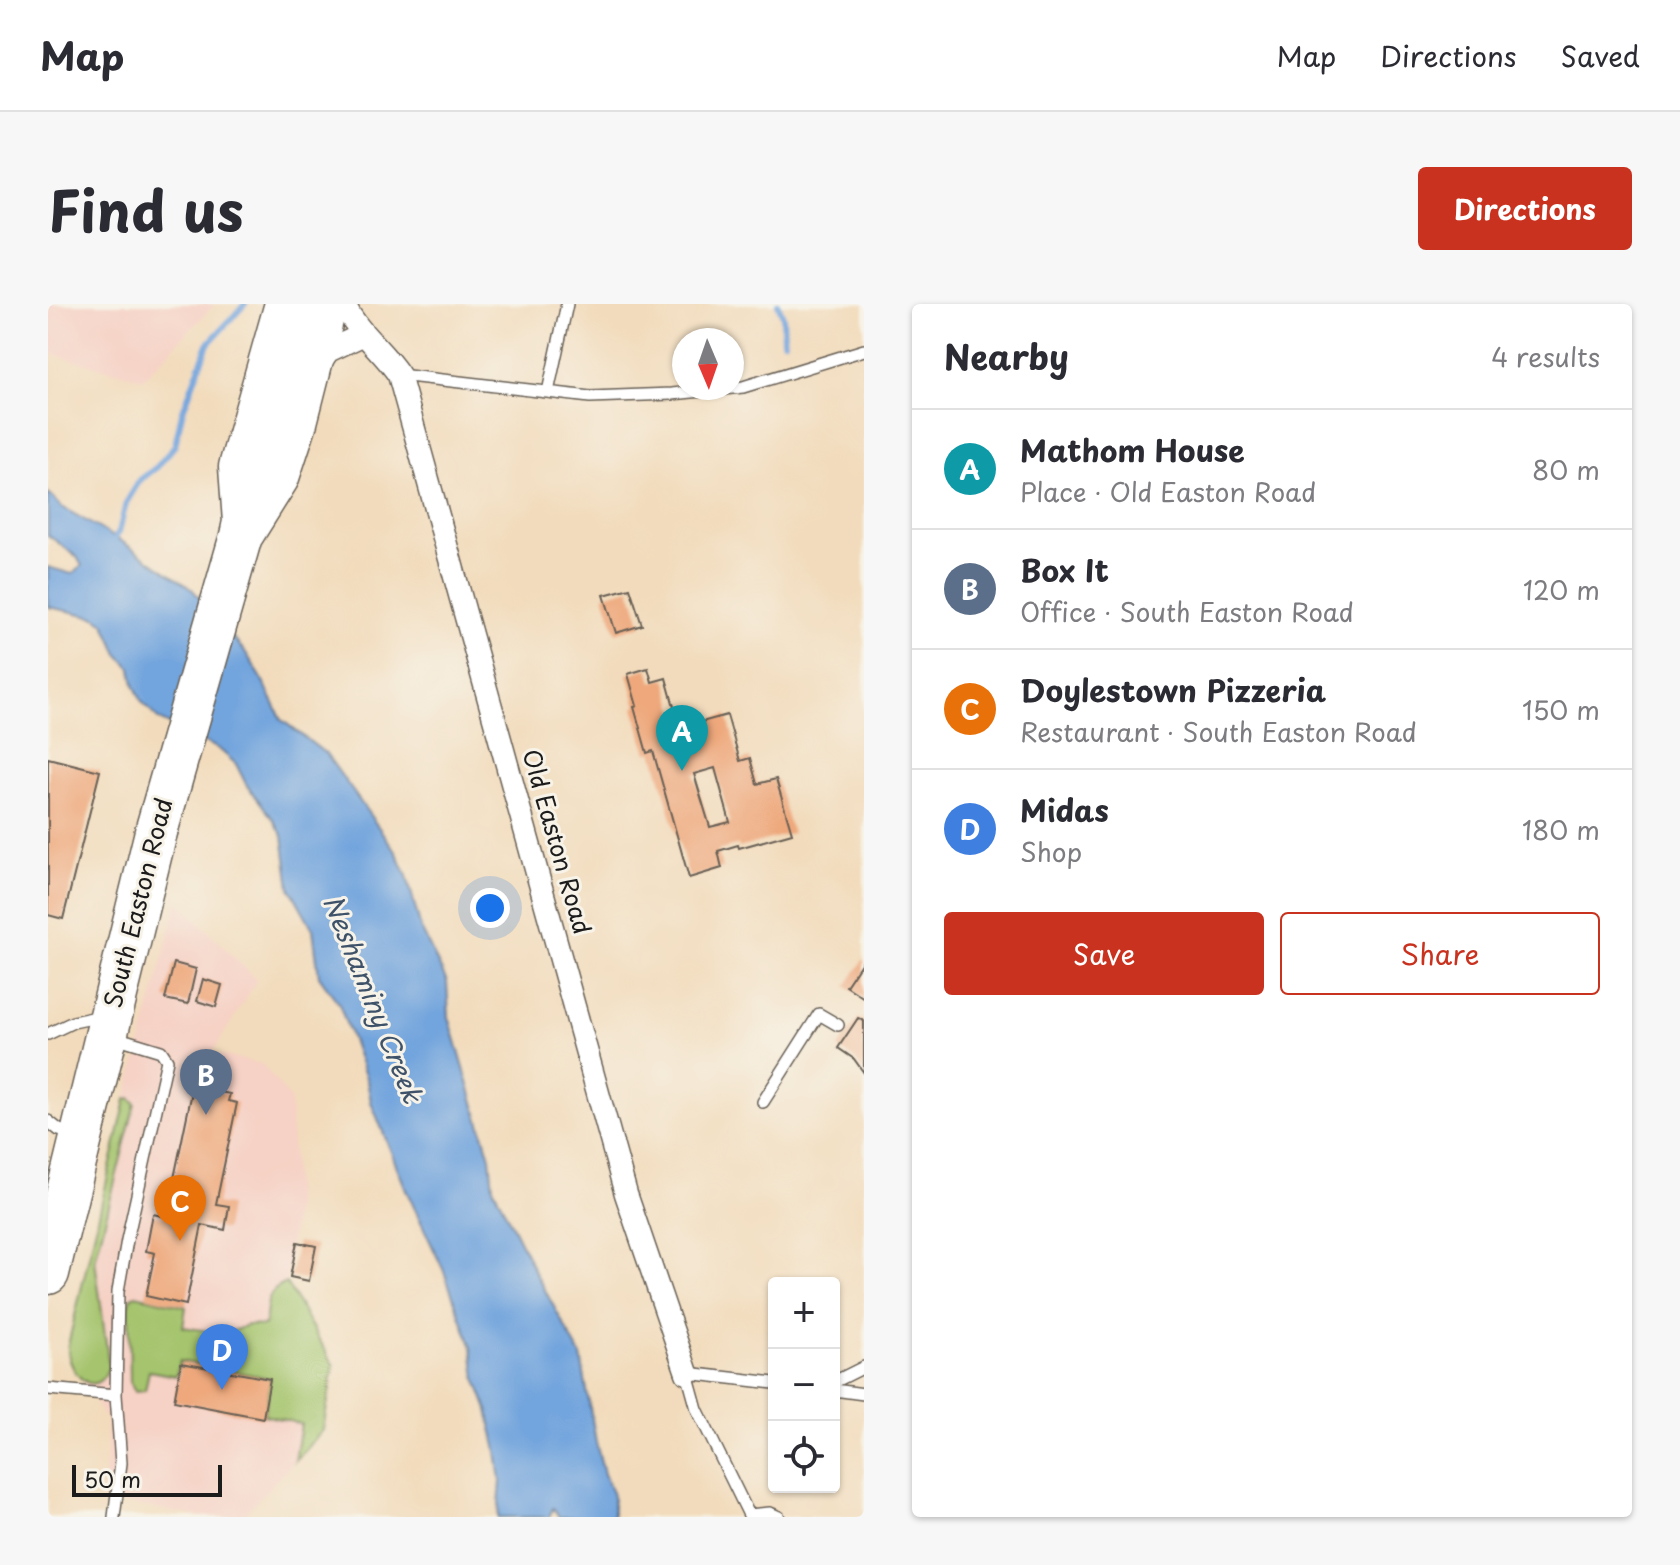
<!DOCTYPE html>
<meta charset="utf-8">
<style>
body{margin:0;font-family:"Playpen Sans",sans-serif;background:#f7f7f7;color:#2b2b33}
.controls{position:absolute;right:24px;bottom:24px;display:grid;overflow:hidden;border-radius:8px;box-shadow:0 2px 6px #0004}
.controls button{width:72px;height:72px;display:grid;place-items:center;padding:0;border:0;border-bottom:2px solid #e1e1e2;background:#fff;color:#2b2b33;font:40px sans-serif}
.compass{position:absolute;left:624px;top:24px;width:72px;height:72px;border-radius:50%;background:#fff;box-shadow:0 2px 6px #0004;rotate:178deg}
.scale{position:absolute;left:24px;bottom:20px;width:150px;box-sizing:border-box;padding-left:8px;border:4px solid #1c1c1c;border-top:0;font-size:22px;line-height:28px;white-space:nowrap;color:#1c1c1c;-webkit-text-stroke:6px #f7f3e8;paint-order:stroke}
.you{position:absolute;left:442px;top:604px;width:28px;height:28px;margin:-20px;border:6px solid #fff;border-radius:50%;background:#1a73e8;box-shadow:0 0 0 12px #1a73e833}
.badge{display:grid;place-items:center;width:52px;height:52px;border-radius:50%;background:#c8321e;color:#fff;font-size:26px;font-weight:700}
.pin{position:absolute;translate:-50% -66px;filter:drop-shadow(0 2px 4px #0008)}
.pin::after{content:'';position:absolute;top:42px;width:28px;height:24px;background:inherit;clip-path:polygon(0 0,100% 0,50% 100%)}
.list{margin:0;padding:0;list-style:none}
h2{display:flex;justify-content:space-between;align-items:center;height:104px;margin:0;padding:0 32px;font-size:34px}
h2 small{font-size:26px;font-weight:400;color:#7c7c81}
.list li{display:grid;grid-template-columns:52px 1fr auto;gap:24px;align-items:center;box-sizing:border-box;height:120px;padding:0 32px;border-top:2px solid #e1e1e2}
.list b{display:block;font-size:30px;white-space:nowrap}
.list p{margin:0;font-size:26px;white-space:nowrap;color:#7c7c81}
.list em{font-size:26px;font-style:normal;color:#7c7c81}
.actions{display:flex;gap:16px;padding:24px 32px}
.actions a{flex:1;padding:18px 0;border:2px solid #c8321e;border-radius:8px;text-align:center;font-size:28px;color:#c8321e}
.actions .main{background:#c8321e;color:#fff}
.icon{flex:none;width:44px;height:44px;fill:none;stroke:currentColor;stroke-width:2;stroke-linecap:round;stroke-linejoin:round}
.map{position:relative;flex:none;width:816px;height:1213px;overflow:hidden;border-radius:8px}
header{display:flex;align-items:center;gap:48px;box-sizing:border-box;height:112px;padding:0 40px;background:#fff;border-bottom:2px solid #e1e1e2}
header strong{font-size:38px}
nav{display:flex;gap:44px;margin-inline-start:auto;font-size:28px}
.intro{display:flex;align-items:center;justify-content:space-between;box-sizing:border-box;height:192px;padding:0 48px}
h1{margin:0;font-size:56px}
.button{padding:20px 36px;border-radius:8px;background:#c8321e;color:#fff;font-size:28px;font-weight:700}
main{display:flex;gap:48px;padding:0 48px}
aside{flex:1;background:#fff;border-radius:8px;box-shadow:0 2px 6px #0004}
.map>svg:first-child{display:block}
.built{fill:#f6d1c5}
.green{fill:#a5c46d;stroke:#607044;stroke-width:2}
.water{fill:#72a4dd;stroke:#47607c;stroke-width:2}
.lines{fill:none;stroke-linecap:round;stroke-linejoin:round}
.stream{stroke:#72a4dd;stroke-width:6}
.building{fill:#eea87c;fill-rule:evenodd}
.lane-casing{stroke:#675f54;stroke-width:14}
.street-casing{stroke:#675f54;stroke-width:25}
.highway-casing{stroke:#675f54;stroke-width:45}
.lane{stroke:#fff;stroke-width:11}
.street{stroke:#fff;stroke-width:22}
.highway{stroke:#fff;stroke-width:42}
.labels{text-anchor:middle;stroke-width:6;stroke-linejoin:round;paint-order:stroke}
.street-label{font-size:24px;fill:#1c1c1c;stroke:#f7f3e8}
.water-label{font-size:26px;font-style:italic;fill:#3e5269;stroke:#f7f3e8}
</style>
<header>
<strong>Map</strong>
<nav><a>Map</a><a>Directions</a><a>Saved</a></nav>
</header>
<div class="intro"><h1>Find us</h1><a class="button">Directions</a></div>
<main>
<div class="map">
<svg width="816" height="1213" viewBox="0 0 816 1213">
<rect width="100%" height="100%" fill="#f7f3e8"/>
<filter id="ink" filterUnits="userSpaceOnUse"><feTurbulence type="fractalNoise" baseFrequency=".0125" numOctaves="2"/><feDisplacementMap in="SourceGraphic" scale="16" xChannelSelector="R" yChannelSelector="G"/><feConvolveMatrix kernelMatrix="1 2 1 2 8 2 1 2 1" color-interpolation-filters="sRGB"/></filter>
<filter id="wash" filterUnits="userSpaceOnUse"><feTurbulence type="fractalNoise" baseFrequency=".006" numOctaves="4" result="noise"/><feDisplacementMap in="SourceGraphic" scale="32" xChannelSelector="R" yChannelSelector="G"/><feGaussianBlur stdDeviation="1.8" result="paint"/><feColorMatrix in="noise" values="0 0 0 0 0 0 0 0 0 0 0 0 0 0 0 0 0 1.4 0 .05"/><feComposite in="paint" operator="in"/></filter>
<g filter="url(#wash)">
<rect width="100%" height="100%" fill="#f2dbbc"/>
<path class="built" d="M0,0H167L95,75L0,49Z
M130,597L209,676L164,749L214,760L242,795L247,902L238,979L286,1061L275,1126L193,1213H155L53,1195L59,1147L58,1116L19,1053L20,1041L77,800Z"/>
<path class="green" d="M82,794L87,799L47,956L61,1062C48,1100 18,1068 20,1041L77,800L78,795Z
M238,979L286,1061L275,1126L247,1157L253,1120L216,1111L222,1074L132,1057L128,1072L101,1067L97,1086L87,1087L82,1078L81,1002L83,993L88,991L138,1003L135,1023L178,1030L199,1021L217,1022C220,1002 216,988 238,979Z"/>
<path class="water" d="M0,189L14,203L75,238L144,285L198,349L213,373L234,416L278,450L349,549L359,572L373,625L399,678L401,713L442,853L445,883L488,970L533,1052L548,1138L556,1170L565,1191V1213H511L505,1204L501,1213H450L453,1177L449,1147L440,1106L428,1074L424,1044L395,965L359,888L323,798L319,777L291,700L271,672L265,625L242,584L235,532L225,515L198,480L188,460L171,445L111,416L94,398L86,381L83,364L70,350L57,320L48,313L0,303V263L24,270L34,262L29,253L0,231Z"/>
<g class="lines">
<path class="stream" d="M730,0L735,13L736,37
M64,239L71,228L78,199L92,176L109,163L127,141L134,109L160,40L197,0"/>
</g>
<g id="blocks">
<path class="building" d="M582,284L594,321L568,329L556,291Z
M600,364L604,378L618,374L632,424L679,411L692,457L702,454L709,480L728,475L744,529L691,544L690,541L670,547L674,564L641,574L605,447L599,449L586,403L589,402L580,370ZM667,464L682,518L662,523L646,470Z
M0,454L52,467L15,615L0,611Z
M816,655V694L798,682Z
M126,659L148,665L140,700L117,695Z
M155,675L174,681L168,703L149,697Z
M810,714L816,717V769L806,755L790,744Z
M145,783L182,790L180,797L189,799L168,900L181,902L177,926L154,921L138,1001L98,992L107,949L98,947L105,910L118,913Z
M249,938L268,942L261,977L242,973Z
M133,1059L222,1075L215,1114L126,1097Z"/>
</g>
</g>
<g filter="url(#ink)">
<use href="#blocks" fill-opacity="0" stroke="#675f54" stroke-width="2"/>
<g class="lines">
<g class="lane-casing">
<path id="lane" d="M351,71L542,93L624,90L695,83L816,46
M500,88L519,0
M0,730L25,718L54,712
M67,733L113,747L119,756L79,936L70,987L68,1091
M715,798L771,710L790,721
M0,817L11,826L28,831
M786,1078L816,1063
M0,1085L68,1091L73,1159L66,1213
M786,1086L816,1090
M701,1211L722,1209L731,1213
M702,1213L649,1105L639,1069L726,1079"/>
</g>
<g class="street-casing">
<path id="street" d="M296,0C309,29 334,45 351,71L578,890L639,1069
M269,63L280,47L314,31"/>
</g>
<g class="highway-casing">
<path id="highway" d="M193,232L230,173L248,118L278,0
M0,969L108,528L193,232L196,218L192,163L238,0"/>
</g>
<use href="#lane" class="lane"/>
<use href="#street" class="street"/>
<use href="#highway" class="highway"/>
</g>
</g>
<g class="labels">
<g class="street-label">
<text transform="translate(508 538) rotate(74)" y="8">Old Easton Road</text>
<text transform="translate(91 599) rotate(-76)" y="8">South Easton Road</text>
</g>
<g class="water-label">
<text transform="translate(324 695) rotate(68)" y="9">Neshaminy Creek</text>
</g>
</g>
</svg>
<div class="controls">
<button>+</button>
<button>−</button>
<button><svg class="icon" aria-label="locate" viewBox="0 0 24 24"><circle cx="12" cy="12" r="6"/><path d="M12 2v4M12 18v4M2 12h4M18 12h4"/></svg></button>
</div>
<svg class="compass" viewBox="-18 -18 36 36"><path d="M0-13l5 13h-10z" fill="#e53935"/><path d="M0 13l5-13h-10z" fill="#7c7c81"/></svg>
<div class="scale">50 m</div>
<div class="you"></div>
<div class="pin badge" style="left:634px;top:467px;background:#0f9aa8">A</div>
<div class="pin badge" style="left:158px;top:811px;background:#5c6f8a">B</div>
<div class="pin badge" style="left:132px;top:937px;background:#e8710a">C</div>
<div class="pin badge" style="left:174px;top:1086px;background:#3f7fe0">D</div>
</div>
<aside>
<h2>Nearby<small>4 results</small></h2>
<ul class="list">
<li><span class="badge" style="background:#0f9aa8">A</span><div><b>Mathom House</b><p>Place · Old Easton Road</p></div><em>80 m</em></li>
<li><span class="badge" style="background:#5c6f8a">B</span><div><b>Box It</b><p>Office · South Easton Road</p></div><em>120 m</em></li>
<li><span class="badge" style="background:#e8710a">C</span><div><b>Doylestown Pizzeria</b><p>Restaurant · South Easton Road</p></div><em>150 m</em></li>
<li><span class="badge" style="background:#3f7fe0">D</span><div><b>Midas</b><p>Shop</p></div><em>180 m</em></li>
</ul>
<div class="actions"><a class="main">Save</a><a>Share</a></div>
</aside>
</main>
